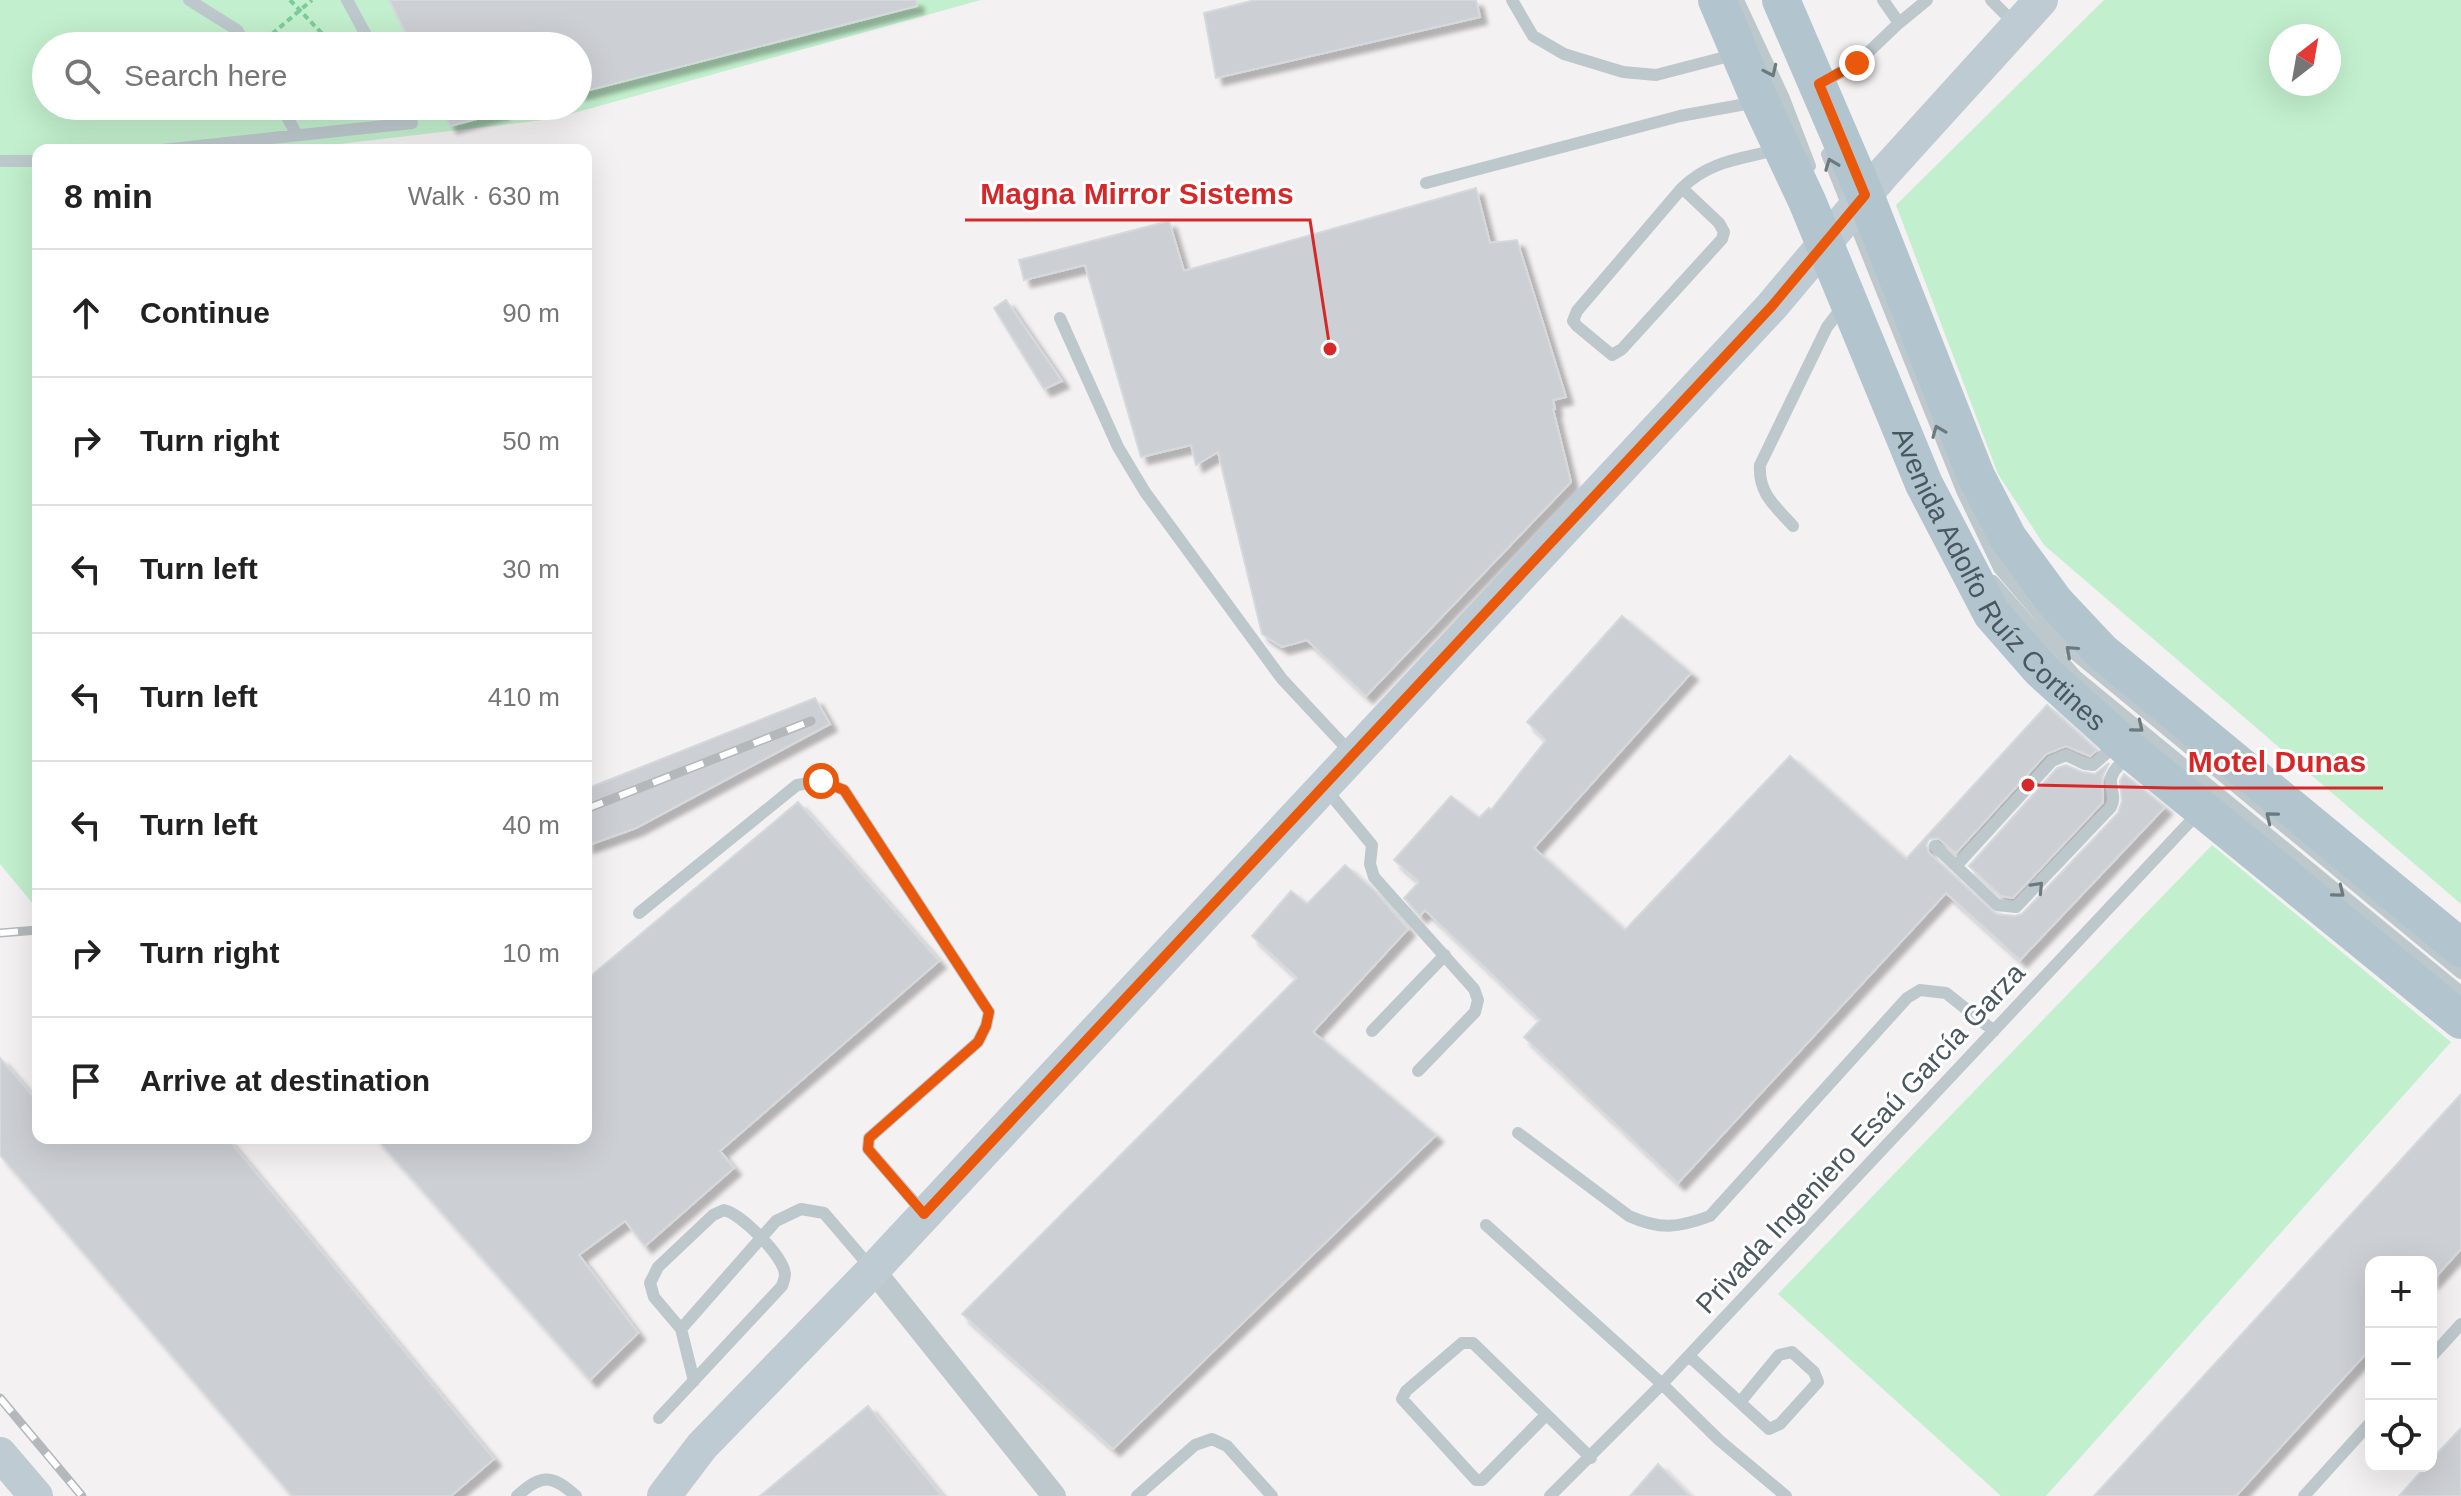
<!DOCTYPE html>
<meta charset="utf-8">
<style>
body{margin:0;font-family:Helvetica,sans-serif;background:#f6f6f6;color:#222}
.controls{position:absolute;right:24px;bottom:24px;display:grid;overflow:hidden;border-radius:16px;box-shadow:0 8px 32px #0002}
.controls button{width:72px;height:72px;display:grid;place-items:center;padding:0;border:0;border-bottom:2px solid #e0e0e0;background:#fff;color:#222;font:40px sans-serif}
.compass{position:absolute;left:2269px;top:24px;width:72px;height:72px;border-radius:50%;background:#fff;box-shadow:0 8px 32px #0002;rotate:31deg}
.stop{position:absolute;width:24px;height:24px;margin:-18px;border:6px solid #ea580c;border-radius:50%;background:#fff}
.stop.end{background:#ea580c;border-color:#fff;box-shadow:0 2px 8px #0008}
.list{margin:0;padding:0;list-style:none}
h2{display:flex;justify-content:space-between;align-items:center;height:104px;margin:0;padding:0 32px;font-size:34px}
h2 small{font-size:26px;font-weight:400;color:#767676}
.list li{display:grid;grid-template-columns:52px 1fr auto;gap:24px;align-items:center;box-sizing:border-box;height:128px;padding:0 32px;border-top:2px solid #e0e0e0}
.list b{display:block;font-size:30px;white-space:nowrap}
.list em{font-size:26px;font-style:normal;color:#767676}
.icon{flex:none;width:44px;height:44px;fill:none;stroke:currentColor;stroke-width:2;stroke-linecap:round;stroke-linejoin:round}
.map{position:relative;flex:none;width:2461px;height:1496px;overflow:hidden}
.search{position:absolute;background:#fff;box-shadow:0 8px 32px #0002;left:32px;top:32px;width:560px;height:88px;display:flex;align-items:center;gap:20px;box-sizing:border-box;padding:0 28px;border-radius:44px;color:#767676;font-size:30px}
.panel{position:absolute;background:#fff;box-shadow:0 8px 32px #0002;left:32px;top:144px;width:560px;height:1000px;border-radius:16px}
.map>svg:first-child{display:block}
.green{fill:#c2efcd;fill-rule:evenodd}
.building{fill:#cccfd4;stroke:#d6d9dc;stroke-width:2;filter:url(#shadow)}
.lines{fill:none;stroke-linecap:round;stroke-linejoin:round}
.path{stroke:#7acd98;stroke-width:4;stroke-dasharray:6 4;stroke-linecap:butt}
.lane{stroke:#bdc8cd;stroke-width:12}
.street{stroke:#bdc8cd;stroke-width:24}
.secondary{stroke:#becbd2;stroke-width:34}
.primary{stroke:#b2c5cf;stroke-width:38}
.rail-casing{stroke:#b4b8bb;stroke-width:9}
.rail{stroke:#fff;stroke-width:6;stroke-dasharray:18;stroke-linecap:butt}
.oneway{stroke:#6c7a80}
.route{stroke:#ea580c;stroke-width:10}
.labels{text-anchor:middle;stroke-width:6;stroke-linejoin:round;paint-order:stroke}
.street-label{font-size:28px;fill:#49585f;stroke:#fff}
.leader{fill:none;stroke:#d62828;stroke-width:3}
.callout-dot{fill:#d62828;stroke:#fff;stroke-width:3}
.callout-label{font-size:30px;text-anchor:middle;font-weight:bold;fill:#d62828;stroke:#fff;stroke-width:6;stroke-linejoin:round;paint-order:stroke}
</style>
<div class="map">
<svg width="2461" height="1496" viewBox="0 0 2461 1496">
<defs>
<filter id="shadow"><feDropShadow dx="7" dy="7" stdDeviation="2" flood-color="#0004"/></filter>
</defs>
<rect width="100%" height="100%" fill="#f4f1f2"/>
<path class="green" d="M0,0H981L552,119L288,150H38V910L0,864ZM46,46H578V106H46Z
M2104,0H2461V904L2044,545L1998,474L1896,205ZM2281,36H2329V84H2281Z
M2212,845L2451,1042L2046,1496H2001L1778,1294Z"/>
<path class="building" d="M389,0H916L917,6L578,93V46H412Z
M1255,0H1476L1480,17L1216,78L1204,13Z
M441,106H502L503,112L450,126Z
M1476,188L1490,243L1517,240L1566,397L1553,400L1555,409H1553L1571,482L1366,696L1307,640L1282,647L1262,634L1218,452L1196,465L1191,445L1141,457L1085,265L1024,280L1019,260L1169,221L1184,271Z
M1006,300L1062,381L1044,389L994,308Z
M1622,616L1691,673L1534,848L1625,930L1790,756L1906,859L2047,705L2097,750L2090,756L2066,746L2046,754L1956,853L1938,838L1929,839L1926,845L1929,853L1996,914L2015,916L2022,914L2118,813L2122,801L2120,781L2124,774L2165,807L2020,960L1946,893L1678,1183L1524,1037L1540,1020L1425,910L1420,916L1404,898L1419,882L1394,860L1451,796L1479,818L1489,808L1491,810L1546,740L1527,722Z
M815,698L830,724L636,828L586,846V789Z
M2109,763L2102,777L2103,802L2013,898L2001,896L1969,866L2057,768L2066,765L2082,772L2095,774Z
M798,802L939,961L720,1151L734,1168L645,1246L625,1221L579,1255L638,1333L590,1380L376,1138H586V980Z
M1345,865L1375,891L1408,929L1313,1032L1436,1135L1113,1449L962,1314L1297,978L1252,936L1291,891L1307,904Z
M0,1058L38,1102V1138H227L494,1459L451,1496H292L0,1155Z
M2461,1094V1249L2431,1282V1262H2371V1348L2236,1496H2094Z
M868,1406L942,1496H760Z
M2461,1428V1496H2399L2426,1466H2431V1460Z
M1658,1464L1690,1496H1630Z"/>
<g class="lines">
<path class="path" d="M290,0L334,46
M272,34L312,0"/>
<path class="lane" d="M189,0L237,30L246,46
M347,0L372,46
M1512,0L1533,36L1564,54L1623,72L1656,75L1737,54
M1738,0L1783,96L1810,166
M1991,0L2016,25
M1899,23L1927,0
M1822,83L1857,63L1899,23L1883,0
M281,106L297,135
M162,150L412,123L403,106
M1827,154L1963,493L1999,568L2066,647L2461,973
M0,161H38
M1426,183L1680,116L1757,102
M1682,188L1719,223L1724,232L1722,239L1622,349L1612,355L1577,326L1573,321L1577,311L1682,188C1709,161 1741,159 1776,150
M1060,318L1118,447L1145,492L1282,679L1352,754
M1793,526C1775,506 1758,493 1760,465L1827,327L1844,305
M1993,581L2076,676L2461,992
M1325,788L1372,845L1370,864L1374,877L1474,989L1478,1000L1475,1012L1418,1071
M1935,846L1997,905L2016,907L2111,807C2116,796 2111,792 2111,781C2110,771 2124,761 2130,754
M1957,865L2052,761L2066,755L2085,764L2093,765L2118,743
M639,913L797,785L821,781L844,790L989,1012L986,1026L978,1042L869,1138L868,1149L922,1211
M1372,1031L1445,955
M1518,1133L1629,1216C1660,1230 1678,1228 1710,1216L1907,998L1920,990L1946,993L1994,1031
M1486,1225L1662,1384L1719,1440L1786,1496
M1689,1356L1769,1429L1780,1424L1818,1382L1814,1372L1792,1352L1779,1355L1741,1401
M2431,1357L2461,1324
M694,1381L681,1329L776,1221L801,1209L824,1213L871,1268
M1546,1415L1482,1480H1476L1402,1399L1406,1391L1462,1343H1473L1591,1458
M659,1418L782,1286C783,1283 785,1278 785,1274C783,1255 741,1214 724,1210L713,1215L658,1267L650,1283L654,1297L681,1329
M517,1496C541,1474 552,1474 576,1496
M1137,1496L1195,1445L1212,1439L1227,1446L1272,1496
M1550,1496L1662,1384L2200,811
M2304,1496L2371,1422"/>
<path class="street" d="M873,1270L1054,1496"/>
<path class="secondary" d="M0,1454L36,1496
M664,1496L702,1446L873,1270L1772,306L1883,174L2041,0"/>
<g class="primary">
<path id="s1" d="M1717,0L1760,101L1807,201L1924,484L1992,614L2041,670L2132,752L2461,1020"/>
<path d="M1781,0L1865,195L1976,476L2008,538L2055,602L2102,652L2461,948"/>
</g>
<g class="rail-casing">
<path id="rail" d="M586,809L811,721
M0,933L38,930
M0,1398L82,1496"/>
</g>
<use href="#rail" class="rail"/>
</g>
<defs><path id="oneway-chevron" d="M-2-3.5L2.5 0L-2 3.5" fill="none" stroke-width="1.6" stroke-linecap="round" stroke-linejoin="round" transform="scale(2)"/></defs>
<g class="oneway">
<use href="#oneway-chevron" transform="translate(1771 71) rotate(65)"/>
<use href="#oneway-chevron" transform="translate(1831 164) rotate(-111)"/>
<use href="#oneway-chevron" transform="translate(1938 431) rotate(-112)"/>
<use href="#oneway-chevron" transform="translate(2071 651) rotate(-138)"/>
<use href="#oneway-chevron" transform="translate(2138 727) rotate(39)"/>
<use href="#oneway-chevron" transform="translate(2271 817) rotate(-141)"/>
<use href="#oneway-chevron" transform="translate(2038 887) rotate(-47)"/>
<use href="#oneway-chevron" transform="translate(2339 892) rotate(39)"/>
</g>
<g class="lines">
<path class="route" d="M821,781L844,790L989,1012L986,1026L978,1042L869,1138L868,1149L924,1214L1772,306L1865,195L1819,84L1857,63"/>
</g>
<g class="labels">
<g class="street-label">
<text dy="10" stroke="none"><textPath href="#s1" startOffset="648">Avenida Adolfo Ruíz Cortines</textPath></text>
<text transform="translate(1860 1138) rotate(-47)" y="10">Privada Ingeniero Esaú García Garza</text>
</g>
</g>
<path class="leader" d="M1330 349L1310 220H965M2028 785L2172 788H2383"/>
<g class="callout-dot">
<circle cx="1330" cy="349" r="8"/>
<circle cx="2028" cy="785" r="8"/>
</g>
<g class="callout-label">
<text x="1137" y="204">Magna Mirror Sistems</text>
<text x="2277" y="772">Motel Dunas</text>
</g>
</svg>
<div class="controls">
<button>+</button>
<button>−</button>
<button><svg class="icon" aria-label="locate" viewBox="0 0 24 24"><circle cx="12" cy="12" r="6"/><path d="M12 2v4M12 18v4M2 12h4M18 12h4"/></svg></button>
</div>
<svg class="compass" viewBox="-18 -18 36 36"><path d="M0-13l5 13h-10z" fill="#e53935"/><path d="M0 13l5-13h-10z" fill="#767676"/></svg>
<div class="stop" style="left:821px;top:781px"></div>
<div class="stop end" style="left:1857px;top:63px"></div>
<div class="search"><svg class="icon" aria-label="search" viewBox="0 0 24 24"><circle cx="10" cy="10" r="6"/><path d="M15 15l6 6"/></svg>Search here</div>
<section class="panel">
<h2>8 min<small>Walk · 630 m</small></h2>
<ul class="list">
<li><svg class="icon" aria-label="ahead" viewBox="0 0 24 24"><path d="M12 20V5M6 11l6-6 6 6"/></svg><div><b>Continue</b></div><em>90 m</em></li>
<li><svg class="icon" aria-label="right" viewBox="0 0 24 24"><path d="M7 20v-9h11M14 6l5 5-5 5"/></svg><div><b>Turn right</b></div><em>50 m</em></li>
<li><svg class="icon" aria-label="left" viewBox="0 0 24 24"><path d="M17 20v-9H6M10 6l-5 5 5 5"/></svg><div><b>Turn left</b></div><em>30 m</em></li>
<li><svg class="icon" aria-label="left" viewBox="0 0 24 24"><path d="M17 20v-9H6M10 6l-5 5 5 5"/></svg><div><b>Turn left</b></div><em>410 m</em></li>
<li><svg class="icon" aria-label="left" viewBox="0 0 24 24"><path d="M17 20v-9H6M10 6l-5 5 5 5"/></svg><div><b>Turn left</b></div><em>40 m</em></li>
<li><svg class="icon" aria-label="right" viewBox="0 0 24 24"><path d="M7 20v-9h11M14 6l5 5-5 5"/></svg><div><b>Turn right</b></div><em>10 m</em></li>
<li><svg class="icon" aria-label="arrive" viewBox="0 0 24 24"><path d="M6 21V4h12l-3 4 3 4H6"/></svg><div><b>Arrive at destination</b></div></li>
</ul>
</section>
</div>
